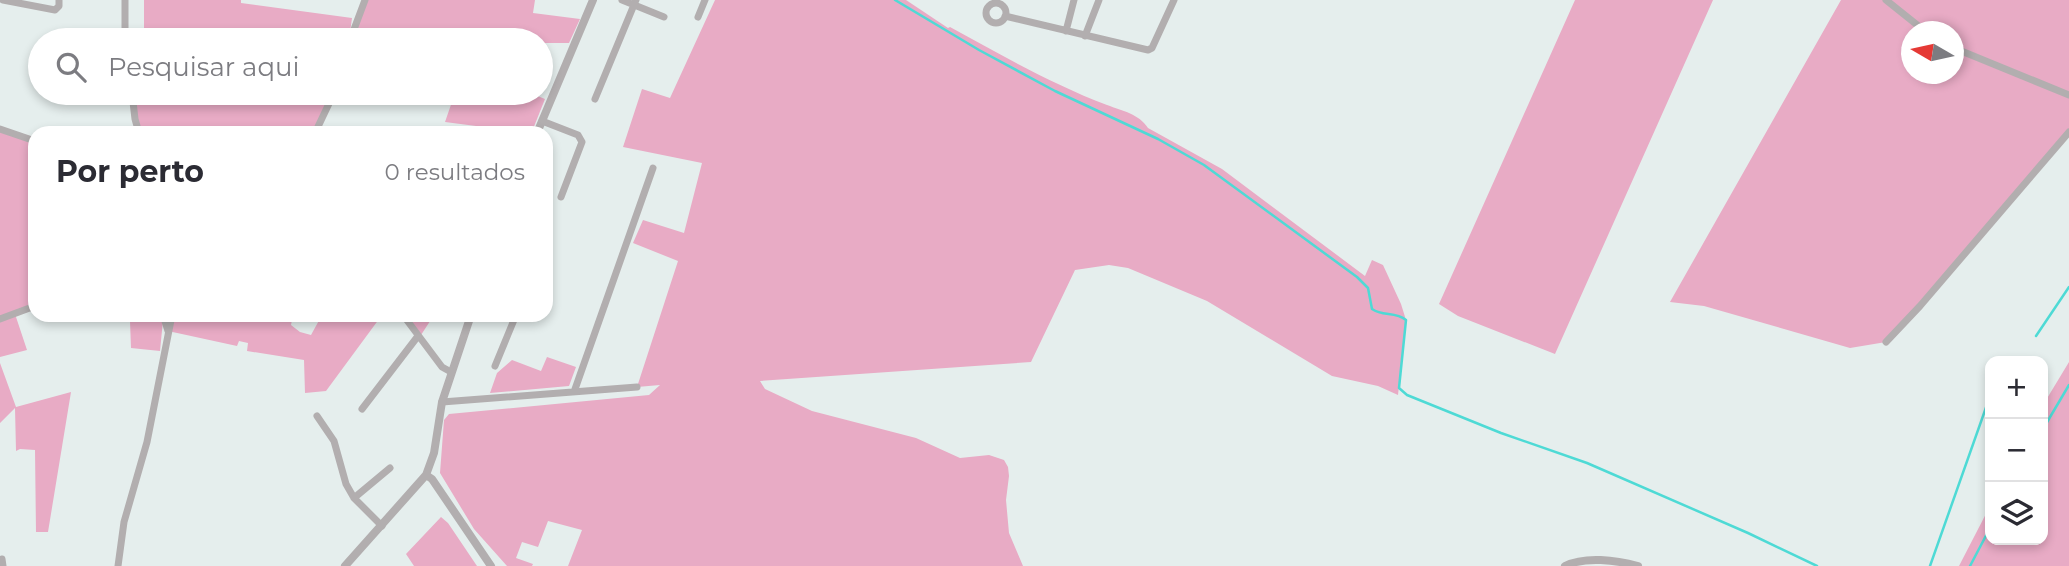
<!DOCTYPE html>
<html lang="pt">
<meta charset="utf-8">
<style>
body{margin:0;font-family:Montserrat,sans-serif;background:#f7f7f7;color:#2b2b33}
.controls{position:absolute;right:21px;bottom:21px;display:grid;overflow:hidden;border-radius:14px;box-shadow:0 4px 10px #0003}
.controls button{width:63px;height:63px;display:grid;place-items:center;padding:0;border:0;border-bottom:2px solid #e1e1e2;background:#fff;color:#2b2b33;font:35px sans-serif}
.compass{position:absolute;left:1901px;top:21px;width:63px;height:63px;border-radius:50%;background:#fff;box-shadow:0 4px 10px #0003;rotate:279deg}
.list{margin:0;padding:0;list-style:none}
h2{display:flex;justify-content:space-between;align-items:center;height:91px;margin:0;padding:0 28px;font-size:30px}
h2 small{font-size:23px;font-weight:400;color:#7c7c81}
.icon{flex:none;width:38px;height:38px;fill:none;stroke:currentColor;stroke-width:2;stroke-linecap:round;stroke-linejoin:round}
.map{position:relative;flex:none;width:2069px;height:566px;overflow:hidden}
.search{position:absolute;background:#fff;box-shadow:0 4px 10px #0003;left:28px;top:28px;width:525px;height:77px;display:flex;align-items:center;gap:18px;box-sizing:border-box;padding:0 24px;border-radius:38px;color:#7c7c81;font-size:26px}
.panel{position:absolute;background:#fff;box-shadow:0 4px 10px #0003;left:28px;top:126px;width:525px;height:196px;border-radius:21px}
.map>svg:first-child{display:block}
.green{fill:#e8abc5;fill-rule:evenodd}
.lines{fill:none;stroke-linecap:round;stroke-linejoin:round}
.stream{stroke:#4edad5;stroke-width:2.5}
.minor{stroke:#b2aeaf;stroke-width:7}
.tertiary{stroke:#b2aeaf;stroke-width:8}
</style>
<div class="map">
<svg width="2069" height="566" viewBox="0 0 2069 566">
<rect width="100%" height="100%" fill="#e5eeed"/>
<path class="green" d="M144,0H241V3L352,18L349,40H144Z
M368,0H535L533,13L580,19L569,43H541V40H351Z
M715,0H906L948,28L950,27C1001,55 1052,84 1107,105C1123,111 1139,114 1148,128L1222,169L1365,276L1372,260L1383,265L1401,304L1406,320L1398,395L1378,386L1332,376L1207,301L1128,268L1109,265L1075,270L1031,362L760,381L765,389L812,411L916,438L960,458L989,455L1004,460L1008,467L1009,476L1006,500L1009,533L1023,566H568L582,530L548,521L538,547L522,542L516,558L533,564L532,566H507L474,529L440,473L444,420L449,414L649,395L660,385L637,387L678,261L633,243L643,220L684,233L702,163L623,147L642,89L670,98Z
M1575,0H1713L1555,354L1458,316L1439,304Z
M1841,0H2069V132L1886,342L1850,348L1704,306L1670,302ZM1926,31L1954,32V74H1912V32Z
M132,93H334L315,133H139Z
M451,93H530L545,99L533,129H506L512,132L530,131L529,133H482L476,126L445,122L455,93Z
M0,130L35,142V306L15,314L27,350L0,357Z
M172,315H293L291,325L300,332L311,335L322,315H382L326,391L305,393L304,360L247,351L248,343L239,341L237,346L168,331Z
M407,315H434L421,335Z
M163,320L160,351L131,348L130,321Z
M547,357L576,367L569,386L490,393L497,373L512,360L541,371Z
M2069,362V566H1959L1990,506V540H2043V405Z
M0,363L16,407L71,392L48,532H36L35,450L20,449L16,451L15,408L0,423Z
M441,517L448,523L477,566H414L406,554Z"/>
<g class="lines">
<path class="stream" d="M895,0L979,50L1055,91L1158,139L1204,165L1357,277L1368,288L1372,309C1383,317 1395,311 1406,320L1399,388L1407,395L1501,433L1587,463L1748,533L1817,566
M2036,336L2069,287
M2043,429L2069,385
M1930,566L1989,399
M1970,566L1990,528"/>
<path class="minor" d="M3,0L55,10L59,6V0
M125,0V40
M622,0L664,17
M1886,0L1926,32
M986 13a10 10 0 1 1 20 0a10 10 0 1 1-20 0Z
M1005,16L1148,50L1152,48L1174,0
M698,17L705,0
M1066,31L1074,0
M1085,36L1099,0
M350,40L365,0
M1954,48L2069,95
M132,93L135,119L139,133
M595,99L636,0
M542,121L578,135L582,142L561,197
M0,129L35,141
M315,133L334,93
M163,315L168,331
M403,315L442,367L451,372
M0,319L35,306
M1886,342L1920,306L2069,132
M495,366L516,315
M574,392L653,168
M442,402L637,387
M362,409L418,336
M317,416L334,441L346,484L354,498L382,526
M354,498L390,468
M2,559L3,566
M118,566L124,522L147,442L172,315"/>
<path class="tertiary" d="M537,133L593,0
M426,475L432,479L491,566
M345,566L426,475L434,453L442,402L471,315
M1565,566C1585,556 1616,560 1638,566"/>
</g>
</svg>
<div class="controls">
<button>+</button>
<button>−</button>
<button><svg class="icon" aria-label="layers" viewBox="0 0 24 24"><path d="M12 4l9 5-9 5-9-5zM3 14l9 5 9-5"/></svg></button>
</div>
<svg class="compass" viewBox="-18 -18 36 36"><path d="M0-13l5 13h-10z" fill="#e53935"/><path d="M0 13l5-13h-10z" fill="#7c7c81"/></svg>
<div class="search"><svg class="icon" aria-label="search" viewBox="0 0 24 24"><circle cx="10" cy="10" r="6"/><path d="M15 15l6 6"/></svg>Pesquisar aqui</div>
<section class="panel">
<h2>Por perto<small>0 resultados</small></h2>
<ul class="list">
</ul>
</section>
</div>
